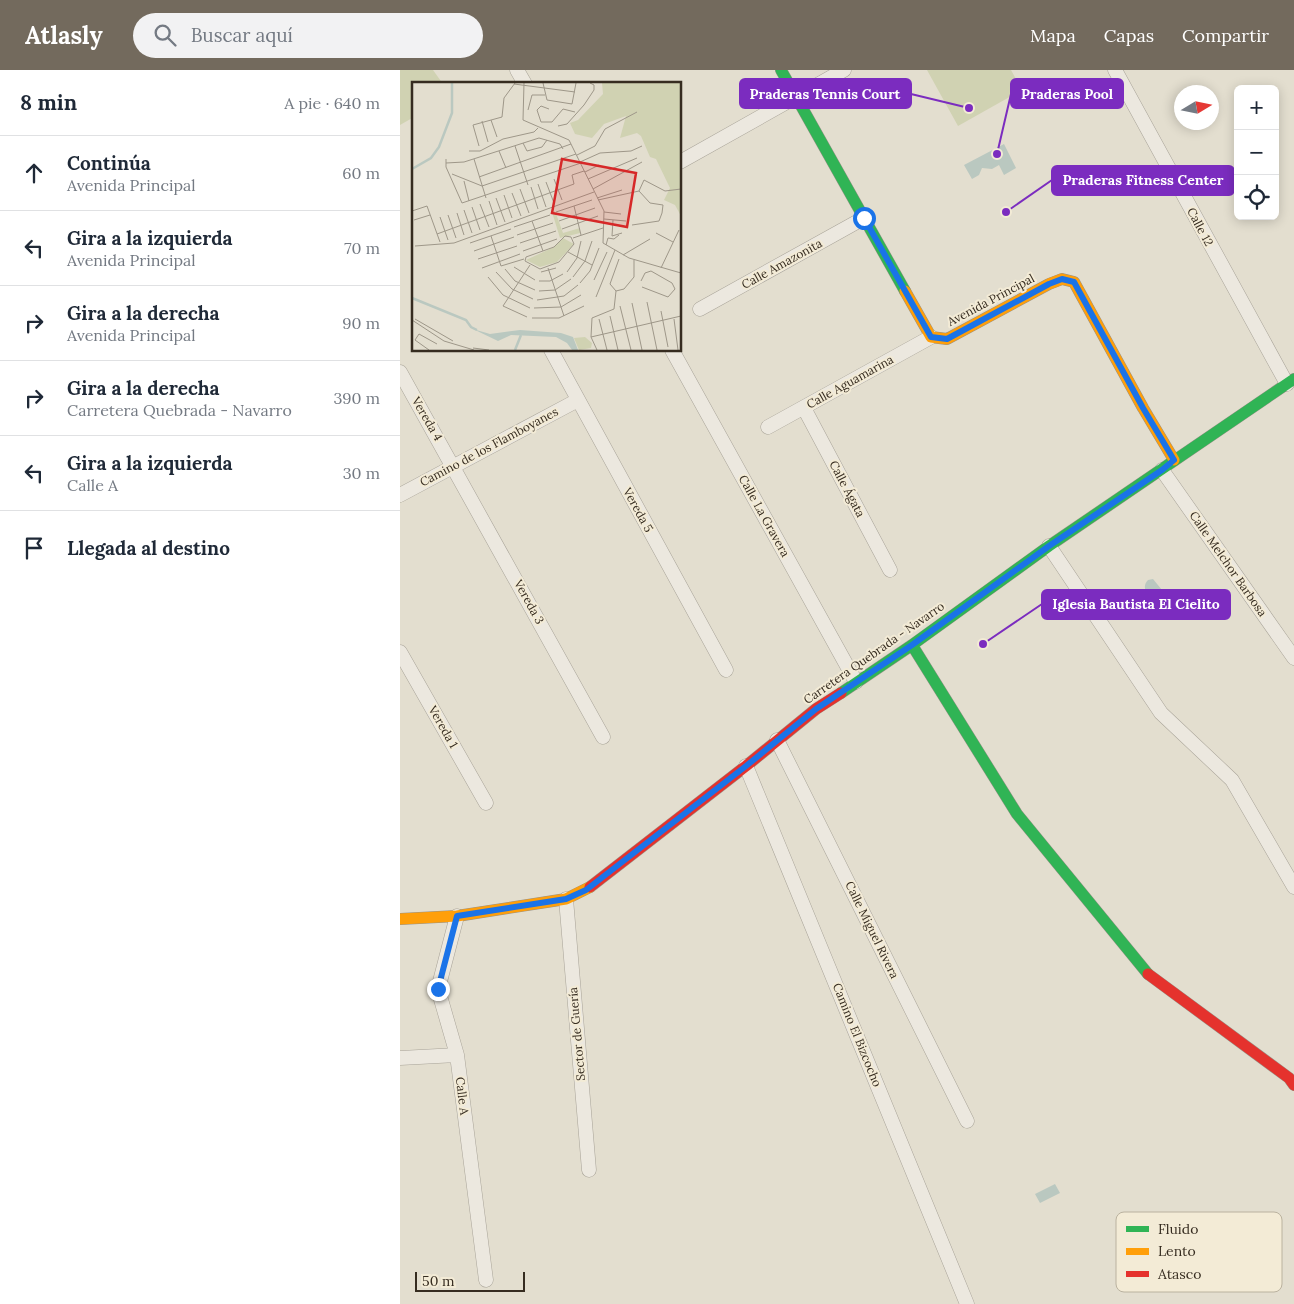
<!DOCTYPE html>
<html lang="es">
<meta charset="utf-8">
<style>
body{margin:0;font-family:Lora,serif;background:#f2f2f3;color:#1f2937}
.controls{position:absolute;right:15px;top:15px;display:grid;overflow:hidden;border-radius:8px;box-shadow:0 2px 12px #0003}
.controls button{width:45px;height:45px;display:grid;place-items:center;padding:0;border:0;border-bottom:1px solid #e0e1e3;background:#fff;color:#1f2937;font:25px sans-serif}
.compass{position:absolute;left:774px;top:15px;width:45px;height:45px;border-radius:50%;background:#fff;box-shadow:0 2px 12px #0003;rotate:80deg}
.scale{position:absolute;left:15px;bottom:12px;width:110px;box-sizing:border-box;padding-left:5px;border:2px solid #362c20;border-top:0;font-size:14px;line-height:18px;white-space:nowrap;color:#362c20;-webkit-text-stroke:4px #f3ebd6;paint-order:stroke}
.stop{position:absolute;width:15px;height:15px;margin:-11px;border:4px solid #1a73e8;border-radius:50%;background:#fff}
.stop.end{background:#1a73e8;border-color:#fff;box-shadow:0 1px 5px #0008}
.list{margin:0;padding:0;list-style:none}
h2{display:flex;justify-content:space-between;align-items:center;height:65px;margin:0;padding:0 20px;font-size:21px}
h2 small{font-size:16px;font-weight:400;color:#747a83}
.list li{display:grid;grid-template-columns:32px 1fr auto;gap:15px;align-items:center;box-sizing:border-box;height:75px;padding:0 20px;border-top:1px solid #e0e1e3}
.list b{display:block;font-size:19px;white-space:nowrap}
.list p{margin:0;font-size:16px;white-space:nowrap;color:#747a83}
.list em{font-size:16px;font-style:normal;color:#747a83}
.icon{flex:none;width:28px;height:28px;fill:none;stroke:currentColor;stroke-width:2;stroke-linecap:round;stroke-linejoin:round}
.map{position:relative;flex:none;width:894px;height:1234px;overflow:hidden}
header{display:flex;align-items:center;gap:30px;box-sizing:border-box;height:70px;padding:0 25px;background:#736a5d;color:#fff}
header strong{font-size:24px}
nav{display:flex;gap:28px;margin-inline-start:auto;font-size:18px}
.search{width:350px;height:45px;background:#f2f2f3;display:flex;align-items:center;gap:12px;box-sizing:border-box;padding:0 18px;border-radius:28px;color:#747a83;font-size:19px}
main{display:flex}
aside{flex:1;background:#fff}
.map>svg:first-child{display:block}
.green{fill:#d0d2b2}
.water{fill:#bac8c0}
.lines{fill:none;stroke-linecap:round;stroke-linejoin:round}
.street-casing{stroke:#a8a398;stroke-width:15}
.fast-casing{stroke:#989288;stroke-width:12}
.slow-casing{stroke:#989288;stroke-width:12}
.jam-casing{stroke:#989288;stroke-width:12}
.street{stroke:#ece8df;stroke-width:14}
.fast{stroke:#30b455;stroke-width:11}
.slow{stroke:#ff9f0a;stroke-width:11}
.jam{stroke:#e5322d;stroke-width:11}
.route{stroke:#1a73e8;stroke-width:6}
.labels{text-anchor:middle;stroke-width:4;stroke-linejoin:round;paint-order:stroke}
.street-label{font-size:12px;fill:#362c20;stroke:#f3ebd6}
.inset-river{fill:none;stroke:#bac8c0;stroke-width:2.5}
.inset-road{fill:none;stroke:#9e9789;stroke-width:1}
.view{fill:#d62828;fill-opacity:0.15;stroke:#d62828;stroke-width:2.5}
.inset-edge{fill:none;stroke:#362c20;stroke-width:2.5}
.key{fill:#f3ebd6;stroke:#bab29f;stroke-width:1}
.key-label{font-size:14px;fill:#362c20}
.leader{fill:none;stroke:#7b2cbf;stroke-width:2}
.callout-dot{fill:#7b2cbf;stroke:#f3ebd6;stroke-width:2}
.callout{fill:#7b2cbf;stroke:#7b2cbf;stroke-width:2}
.callout-label{font-size:14px;text-anchor:middle;font-weight:bold;fill:#fff}
</style>
<header>
<strong>Atlasly</strong>
<div class="search"><svg class="icon" aria-label="search" viewBox="0 0 24 24"><circle cx="10" cy="10" r="6"/><path d="M15 15l6 6"/></svg>Buscar aquí</div>
<nav><a>Mapa</a><a>Capas</a><a>Compartir</a></nav>
</header>
<main>
<aside>
<h2>8 min<small>A pie · 640 m</small></h2>
<ul class="list">
<li><svg class="icon" aria-label="ahead" viewBox="0 0 24 24"><path d="M12 20V5M6 11l6-6 6 6"/></svg><div><b>Continúa</b><p>Avenida Principal</p></div><em>60 m</em></li>
<li><svg class="icon" aria-label="left" viewBox="0 0 24 24"><path d="M17 20v-9H6M10 6l-5 5 5 5"/></svg><div><b>Gira a la izquierda</b><p>Avenida Principal</p></div><em>70 m</em></li>
<li><svg class="icon" aria-label="right" viewBox="0 0 24 24"><path d="M7 20v-9h11M14 6l5 5-5 5"/></svg><div><b>Gira a la derecha</b><p>Avenida Principal</p></div><em>90 m</em></li>
<li><svg class="icon" aria-label="right" viewBox="0 0 24 24"><path d="M7 20v-9h11M14 6l5 5-5 5"/></svg><div><b>Gira a la derecha</b><p>Carretera Quebrada - Navarro</p></div><em>390 m</em></li>
<li><svg class="icon" aria-label="left" viewBox="0 0 24 24"><path d="M17 20v-9H6M10 6l-5 5 5 5"/></svg><div><b>Gira a la izquierda</b><p>Calle A</p></div><em>30 m</em></li>
<li><svg class="icon" aria-label="arrive" viewBox="0 0 24 24"><path d="M6 21V4h12l-3 4 3 4H6"/></svg><div><b>Llegada al destino</b></div></li>
</ul>
</aside>
<div class="map">
<svg width="894" height="1234" viewBox="0 0 894 1234">
<rect width="100%" height="100%" fill="#e3decf"/>
<path class="green" d="M0,0H33L43,14H14V47L0,55Z
M527,0H611L622,20L558,56Z"/>
<path class="water" d="M604,74L616,98L604,105L599,95L592,99L582,98L579,105L572,109L564,95Z
M753,509L762,520L763,526L759,530L753,531C747,525 741,517 748,510Z
M655,1114L660,1123L640,1133L635,1124Z"/>
<g class="lines">
<g class="street-casing">
<path id="street" d="M117,0L125,14
M715,0L887,314
M280,92L444,0
M300,239L464,148
M151,280L326,600
M272,280L456,612
M0,302L203,667
M404,338L490,500
M368,357L531,267
M762,400L894,588
M0,425L178,330
M649,476L761,643L832,710L894,817
M0,582L86,733
M377,670L567,1051
M346,696L567,1234
M166,829L189,1100
M57,846L38,919L57,985L86,1210
M0,988L57,985"/>
</g>
<g class="fast-casing">
<path id="fast" d="M381,0L505,221
M512,575L617,744L748,904
M441,623L512,575L649,476L894,309"/>
</g>
<g class="slow-casing">
<path id="slow" d="M505,221L531,267L547,269L649,214L662,209L674,212L743,338L774,390
M0,849L57,846L166,829L190,817"/>
</g>
<g class="jam-casing">
<path id="jam" d="M190,817L346,696L416,639L441,623
M748,904L889,1008L894,1015"/>
</g>
<use href="#street" class="street"/>
<use href="#fast" class="fast"/>
<use href="#slow" class="slow"/>
<use href="#jam" class="jam"/>
</g>
<g class="lines">
<path class="route" d="M38,919L57,846L166,829L186,820L346,696L416,639L512,575L649,476L762,400L774,390L743,338L674,212L662,209L649,214L547,269L531,267L464,148"/>
</g>
<g class="labels">
<g class="street-label">
<text transform="translate(800 157) rotate(62)" y="4">Calle 12</text>
<text transform="translate(382 194) rotate(-29)" y="4">Calle Amazonita</text>
<text transform="translate(591 230) rotate(-28)" y="4">Avenida Principal</text>
<text transform="translate(450 312) rotate(-29)" y="4">Calle Aguamarina</text>
<text transform="translate(27 349) rotate(60)" y="4">Vereda 4</text>
<text transform="translate(89 377) rotate(-28)" y="4">Camino de los Flamboyanes</text>
<text transform="translate(447 419) rotate(62)" y="4">Calle Ágata</text>
<text transform="translate(238 440) rotate(61)" y="4">Vereda 5</text>
<text transform="translate(364 446) rotate(61)" y="4">Calle La Gravera</text>
<text transform="translate(828 494) rotate(55)" y="4">Calle Melchor Barbosa</text>
<text transform="translate(129 532) rotate(61)" y="4">Vereda 3</text>
<text transform="translate(474 583) rotate(-35)" y="4">Carretera Quebrada - Navarro</text>
<text transform="translate(43 657) rotate(60)" y="4">Vereda 1</text>
<text transform="translate(472 860) rotate(64)" y="4">Calle Miguel Rivera</text>
<text transform="translate(177 964) rotate(-95)" y="4">Sector de Guería</text>
<text transform="translate(457 965) rotate(68)" y="4">Camino El Bizcocho</text>
<text transform="translate(62 1026) rotate(83)" y="4">Calle A</text>
</g>
</g>
<g transform="translate(12 12)">
<rect width="269" height="269" fill="#e3decf"/>
<path d="M190,1H269V134L263,123L252,118L258,106L244,77L238,75L229,54L225,51L208,56L214,34L192,42L180,56L163,52L158,41L166,38L191,12ZM143,129L151,151L168,146V151L148,156L140,130ZM151,156L162,162L145,180L128,185L114,178L142,165ZM173,255L180,261L179,266L167,268L162,256Z" fill="#d0d2b2"/>
<path d="M61,247L78,252L108,248L149,251L161,255L166,268H160L155,261L144,255L99,253L86,259Z" fill="#bac8c0"/>
<path class="inset-river" d="M0,87L19,76L27,65L40,31V1M0,216L54,238L59,245L65,248M103,268L109,253"/>
<path class="inset-road" d="M112,1L111,38L157,58L192,129L191,161L217,176L269,191M131,1L135,18L160,22L164,1M102,2L163,10M137,27L129,24L125,28L129,40H140L151,27L163,30M116,28L120,13H133M79,38L85,55M70,39L76,60M146,44L155,42L172,23L182,8V3L178,1M111,61L115,69L130,65L135,58M67,64L61,43L90,35L92,16L103,1M103,64L116,103M57,69H68L91,57L122,50L126,46M87,69L94,86M165,73L183,64L193,47L225,30M34,77V85L50,121L169,81M62,77L74,116M168,80L188,71L219,69L230,64M34,81L52,80L127,56L148,62L151,67M173,90L187,83M40,92L70,104L164,72M67,95L159,62M142,97L150,118M176,97L225,76M52,99L57,119M134,100L142,121M126,102L134,125M119,105L126,127M108,107L117,131M181,107L230,80M100,111L109,134M92,113L100,136M84,116L93,140M185,116L210,108M186,118L227,109L232,98L253,109L269,107M77,119L85,143M68,122L77,145M162,124L169,153M60,125L68,148M52,128L60,151M0,129L15,124L28,160M144,130L180,118M192,130L209,132M45,131L52,153M36,133L44,156M28,135L36,158M192,137L214,139M2,138L18,133M201,138L200,154L210,151M120,139L131,169M147,139L183,126M220,143L247,139L250,131L251,123L238,121L227,109M102,145L138,133M150,147L186,134M244,151L261,160M25,152L162,102L160,93L172,89M105,153L141,141M79,154L89,184L112,177M153,154L159,155L162,162L147,180L128,187L113,179L114,175L142,165ZM161,156L191,146M58,161L99,147M108,161L144,149M194,163L196,156L202,157L207,153M3,164L42,161L182,110M62,169L102,155M111,169L145,157M156,170L180,183M211,173L238,157M66,177L105,164M102,185L123,198M70,186L108,172M136,186L152,234M249,186L267,148M93,187L103,199L123,208M84,190L100,207L121,217M129,190L144,186M155,190L165,176L169,159M76,195L91,213L118,226M161,195L173,179L180,159M182,198L195,170M127,199H138L151,192M229,199L233,191L239,189L260,201L263,207L256,215L230,205M168,201L178,189L187,166M127,209L143,208L159,197M204,209L212,207L222,195V178M204,209L198,202L207,177M184,215L203,168M125,218L152,214L166,203M235,220L245,268M220,221L230,268M208,224L219,268M122,226L149,225L169,213M249,229L256,265M198,234L206,268M115,235L91,224L118,183M120,236H147L172,224M3,237L41,259M187,237L195,268M262,237L266,268M0,238L32,259L62,268M179,255L269,234M61,266L77,268M17,268L3,258L7,252L25,262M185,268L179,255L180,236L202,227L204,209"/>
<path class="view" d="M150,77L224,91L215,145L140,131Z"/>
<rect width="269" height="269" class="inset-edge"/>
</g>
<rect x="716" y="1142" width="166" height="80" rx="8" class="key"/>
<rect x="726" y="1156" width="23" height="6" fill="#30b455"/>
<rect x="726" y="1178" width="23" height="7" fill="#ff9f0a"/>
<rect x="726" y="1201" width="23" height="6" fill="#e5322d"/>
<g class="key-label">
<text x="758" y="1164">Fluido</text>
<text x="758" y="1186">Lento</text>
<text x="758" y="1209">Atasco</text>
</g>
<path class="leader" d="M597 84L611 24M569 38L511 24M606 142L652 110M583 574L642 534"/>
<g class="callout-dot">
<circle cx="597" cy="84" r="5"/>
<circle cx="569" cy="38" r="5"/>
<circle cx="606" cy="142" r="5"/>
<circle cx="583" cy="574" r="5"/>
</g>
<g class="callout">
<rect x="611" y="9" width="112" height="29" rx="5"/>
<rect x="340" y="9" width="171" height="29" rx="5"/>
<rect x="652" y="96" width="182" height="29" rx="5"/>
<rect x="642" y="520" width="188" height="29" rx="5"/>
</g>
<g class="callout-label">
<text x="667" y="29">Praderas Pool</text>
<text x="425" y="29">Praderas Tennis Court</text>
<text x="743" y="115">Praderas Fitness Center</text>
<text x="736" y="539">Iglesia Bautista El Cielito</text>
</g>
</svg>
<div class="controls">
<button>+</button>
<button>−</button>
<button><svg class="icon" aria-label="locate" viewBox="0 0 24 24"><circle cx="12" cy="12" r="6"/><path d="M12 2v4M12 18v4M2 12h4M18 12h4"/></svg></button>
</div>
<svg class="compass" viewBox="-18 -18 36 36"><path d="M0-13l5 13h-10z" fill="#e53935"/><path d="M0 13l5-13h-10z" fill="#747a83"/></svg>
<div class="scale">50 m</div>
<div class="stop" style="left:464px;top:148px"></div>
<div class="stop end" style="left:38px;top:919px"></div>
</div>
</main>
